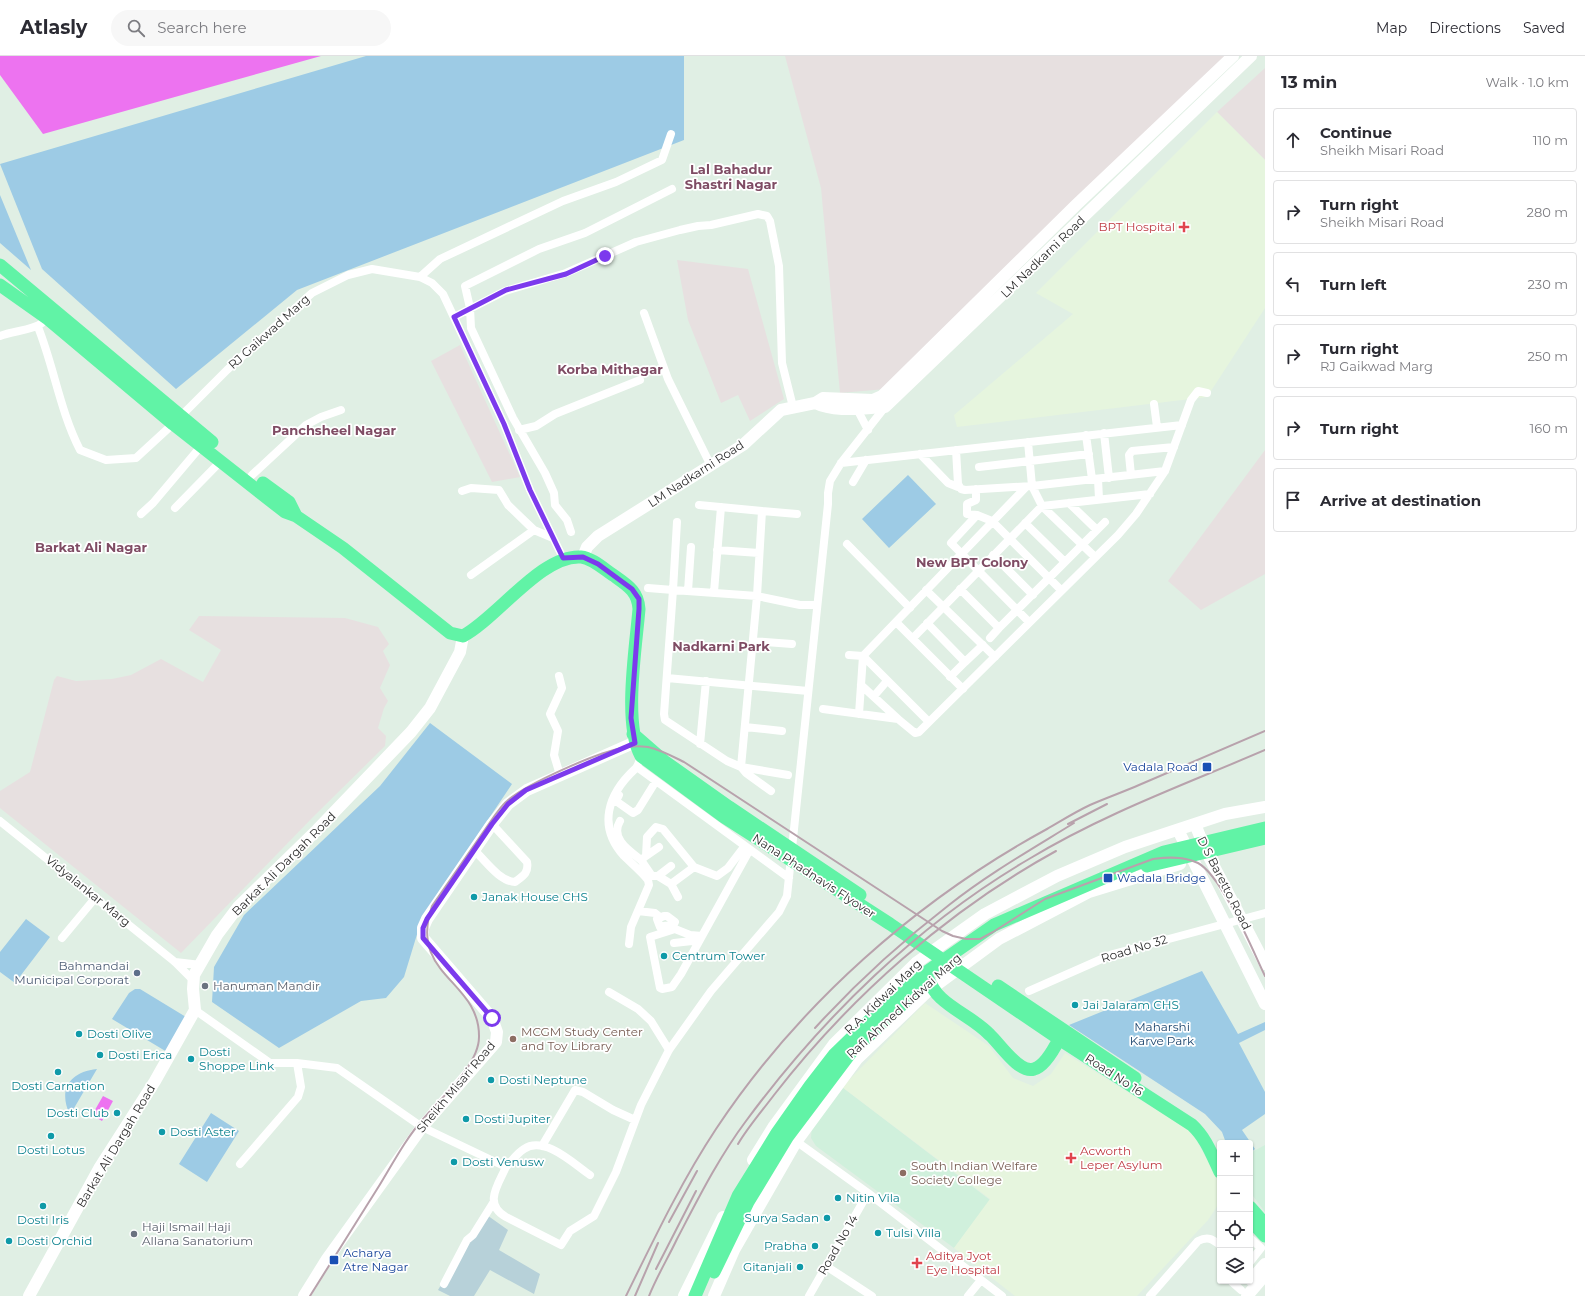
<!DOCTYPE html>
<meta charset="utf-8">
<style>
body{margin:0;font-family:Montserrat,sans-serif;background:#f7f7f7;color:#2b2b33}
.controls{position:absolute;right:12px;bottom:12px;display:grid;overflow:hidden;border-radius:4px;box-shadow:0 1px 3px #0004}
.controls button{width:36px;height:36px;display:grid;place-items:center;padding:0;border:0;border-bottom:1px solid #e1e1e2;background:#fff;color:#2b2b33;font:20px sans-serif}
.stop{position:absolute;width:12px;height:12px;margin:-9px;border:3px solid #7c3aed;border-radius:50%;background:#fff}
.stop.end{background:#7c3aed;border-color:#fff;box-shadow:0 1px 4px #0008}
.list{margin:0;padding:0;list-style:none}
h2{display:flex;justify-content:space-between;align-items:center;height:52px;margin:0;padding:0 16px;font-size:17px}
h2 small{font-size:13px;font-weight:400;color:#7c7c81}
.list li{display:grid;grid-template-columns:26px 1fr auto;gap:12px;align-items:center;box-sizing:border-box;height:64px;margin:0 8px 8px;padding:0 8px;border:1px solid #e1e1e2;border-radius:4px}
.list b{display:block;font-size:15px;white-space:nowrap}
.list p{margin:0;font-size:13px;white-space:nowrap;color:#7c7c81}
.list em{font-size:13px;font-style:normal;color:#7c7c81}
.icon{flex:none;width:22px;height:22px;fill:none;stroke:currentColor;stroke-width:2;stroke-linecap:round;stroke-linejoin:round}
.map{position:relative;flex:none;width:1265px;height:1240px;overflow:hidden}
header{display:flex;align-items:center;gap:24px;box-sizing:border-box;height:56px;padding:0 20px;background:#fff;border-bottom:1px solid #e1e1e2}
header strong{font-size:19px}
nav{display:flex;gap:22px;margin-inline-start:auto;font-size:14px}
.search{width:280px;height:36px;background:#f7f7f7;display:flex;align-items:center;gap:10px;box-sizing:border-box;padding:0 14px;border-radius:22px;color:#7c7c81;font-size:15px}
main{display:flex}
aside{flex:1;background:#fff}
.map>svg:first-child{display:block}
.industrial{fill:#e7e0e0}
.education{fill:#d0f0dc}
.medical{fill:#e6f5de}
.green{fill:#9dcbe5}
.cemetery{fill:#b7d1d9}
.water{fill:#ed73f0}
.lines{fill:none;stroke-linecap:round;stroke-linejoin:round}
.street{stroke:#fff;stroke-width:8}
.secondary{stroke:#fff;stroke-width:12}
.primary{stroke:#61f3a6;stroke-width:13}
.rail{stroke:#b8a2ac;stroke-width:2}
.route{stroke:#7c3aed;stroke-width:5}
.health-dot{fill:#e0444e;stroke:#fff;stroke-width:1.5}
.transit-dot{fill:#1a4fb4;stroke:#fff;stroke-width:1.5}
.culture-dot{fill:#0f9aa8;stroke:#fff;stroke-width:1.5}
.service-dot{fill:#5c6f8a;stroke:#fff;stroke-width:1.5}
.worship-dot{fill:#6b7280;stroke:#fff;stroke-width:1.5}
.education-dot{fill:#8d6e63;stroke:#fff;stroke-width:1.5}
.labels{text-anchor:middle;stroke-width:3.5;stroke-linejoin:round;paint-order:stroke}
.health-label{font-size:12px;fill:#be3a42;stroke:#fff;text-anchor:start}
.street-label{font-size:12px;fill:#2d2d2d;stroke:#fff}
.transit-label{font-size:12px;fill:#164399;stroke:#fff;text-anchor:start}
.culture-label{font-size:12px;fill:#0d838f;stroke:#fff;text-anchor:start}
.service-label{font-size:12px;fill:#4e5e75;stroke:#fff;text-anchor:end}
.worship-label{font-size:12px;fill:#5b616d;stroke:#fff;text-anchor:start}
.park-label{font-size:12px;fill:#1a446d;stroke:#fff}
.education-label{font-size:12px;fill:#785e54;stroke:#fff;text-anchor:start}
.neighbourhood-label{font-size:13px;font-weight:bold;fill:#7f4c64;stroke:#fff}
</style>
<header>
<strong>Atlasly</strong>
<div class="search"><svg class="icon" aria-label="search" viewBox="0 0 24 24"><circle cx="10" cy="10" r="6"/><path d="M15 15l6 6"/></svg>Search here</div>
<nav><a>Map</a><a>Directions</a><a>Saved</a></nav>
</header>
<main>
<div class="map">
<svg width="1265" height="1240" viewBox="0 0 1265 1240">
<rect width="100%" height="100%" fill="#e0efe4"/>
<path class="industrial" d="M785,0H1231L886,333L840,337L821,132Z
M1265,12V104L1217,56Z
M677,204L748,213L784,343L750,365L738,339L721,347L688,264Z
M460,289L520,421L492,426L431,305Z
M1265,394V518L1201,554L1168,525Z
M199,560L345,562L378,571L389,588L383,595L390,609L380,632L388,645L384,652L378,672L386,680L385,690L313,761L181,897L0,752V735L30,716L54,624L57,620L76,625L112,623L131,619L161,603L203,626L221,594L189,574Z"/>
<path class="education" d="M842,1031L990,1144L954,1192L816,1090L811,1082L812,1069Z
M1265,1089V1156L1250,1136V1097Z"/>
<path class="medical" d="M1217,56L1265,104V252L1207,341L957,371L954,359L1073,258L1036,237Z
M925,947L989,990L1013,1022L1033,1030L1051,1018L1065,997L1192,1076L1220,1128V1146L1208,1164L1137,1240H1015L954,1192L990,1143L842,1031Z"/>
<path class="green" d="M366,0H684V84L297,234L176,333L42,213L0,108Z
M0,139L31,214L0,187Z
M908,419L936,448L889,492L862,463Z
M430,667L512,728L422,862L404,921L386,942L361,945L279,992L212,946L214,911L244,859L380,730Z
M26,863L50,881L15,927L0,916V896Z
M1202,915L1238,978L1265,966V974L1239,987L1265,1036V1058L1242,1074L1255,1093L1250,1097V1087H1226L1222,1076L1205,1058L1069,969Z
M135,933H140L186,961L167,996L112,963L129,937Z
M97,1013L70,1059C58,1034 69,1016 97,1013Z
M211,1057L239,1075L207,1126L179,1108Z"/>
<path class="cemetery" d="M484,1157L508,1174L499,1194L540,1218L534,1238L490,1214L474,1240H450L438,1234Z"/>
<path class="water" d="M0,0H321L43,78L0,19Z
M103,1040L113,1045L102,1065L92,1059Z"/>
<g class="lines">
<path class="street" d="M420,221L440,203L563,145L616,126L662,104L671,78
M644,257L668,323L711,410
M454,261L505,235L566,217L636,186L680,174L698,170L711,169L758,158L767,160L770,165L779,210L782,307L793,351
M38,271C54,311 60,355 80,394L106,404L136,402L173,368L227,314L312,237L348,219L372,213L420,221L432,227L443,238L504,368L530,434L563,502
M0,280C12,275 34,274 42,267
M1154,348L1157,371
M857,353L868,374
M519,374L536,370L555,358L640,324
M1104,377L1109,422
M1086,379L1092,423
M1028,386L1032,430L1042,450L1095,501
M956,394L958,428L961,433L965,434L1032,430L1165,415
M920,398L948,427L958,431
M841,407L1182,369
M979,411L1089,398
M252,419L306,369L321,361L341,354
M1131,419L1129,399L1132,395L1174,391
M1098,423L1099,443
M853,426L866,404
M976,433V444L967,448V458L977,459
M462,435L471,432L499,434L508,449L534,474L553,482
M1069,447L1097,474
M699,449L762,455
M175,452L222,404
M141,458L153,447L202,389
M1025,467L1065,506
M571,476L567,464L555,449L554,437L545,417L513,362L471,272L470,252L465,230L539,193L585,177L672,133
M847,488L910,552
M717,494L759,497
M993,499L1033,539
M471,519L534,474
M648,532L673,534L677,466
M960,533L999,572L1105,466
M926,534L995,601
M688,535L691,491
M714,536L721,451
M896,566L963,633
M1029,566L951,487L977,459L992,465L1061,534
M927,567L965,606L983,589
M913,582L1042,450L1150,438
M990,582L999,572
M753,585L792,588
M849,599L863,600L929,666L1118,479L1136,458L1165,415L1191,344L1198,335L1207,337
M559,620L562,632L550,658L558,675L554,699L560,719
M950,621L965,606
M667,622L808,635
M861,629L898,663
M874,640L887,625
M823,653L898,663L915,677L919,676L929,666
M859,658L863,600L1026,431
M745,671L782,675
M700,688L706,625
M637,711L789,822
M788,719L741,711L727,705L665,664L664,658L673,534L757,540L800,549H817
M771,735L746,717L741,711L757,540L762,455L797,458
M619,739L616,745L633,757L638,754L656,725
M0,765L175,906L194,925
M620,765C610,782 628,794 641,804
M474,794C486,805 499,825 515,826C523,820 529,817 527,806L492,768
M646,800L659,791
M694,811L671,828L658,820H652L641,804L646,800L647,781L656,771L663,773L694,811L717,820L728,812L744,791
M658,820L671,810
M671,828L678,841
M638,855L655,857L660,861
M664,860H667L675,866L674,868L660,871L657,863Z
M702,880L690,879L675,873L650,881L660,932L662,933L672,931L681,918L749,795
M62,882L96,841
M674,887L692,885L701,880
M629,888L631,871L649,829L648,824C641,815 632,808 624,800C597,770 608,738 635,713C640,709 638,702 644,698
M175,906L201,909
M1029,935L1113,898L1265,857
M609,936L638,953L651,965L669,994
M195,954L270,1007H297L337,1012L422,1071L506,1111C498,1129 483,1148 506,1161L561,1189L570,1175L594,1160L616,1116L641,1049L669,994L711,935L779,856L787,840L828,448V437L830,425L841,407L885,351L883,349
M793,1083L868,1137L1002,1240
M542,1090L575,1034L583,1036L613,1054L635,1064
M240,1108L298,1041L301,1031L297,1007
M506,1111C512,1105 517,1097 524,1093C544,1079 574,1108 590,1119
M1250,1182L1261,1192L1250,1206
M826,1210L872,1240
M1232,1226L1241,1234
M444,1228L467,1184L473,1179L493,1147
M809,1240L868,1137
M968,1240L981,1224
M1150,1240L1198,1185C1208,1180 1212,1183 1220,1189"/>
<path class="secondary" d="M815,347C835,357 863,352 885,351L1251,0
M583,501L587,491L598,480L743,389L781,354L815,347L823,342L873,344L882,340L1076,149L1233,0
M1195,768L1206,795L1265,908
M1178,774L1265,948
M753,1104L774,1070L834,988L916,907L985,858L1057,820L1125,791L1225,758L1265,751
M1251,1224L1265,1208
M29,1240L100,1111L155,1025L195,954L193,933L194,919L217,879L238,851L317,774L411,676L430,652L460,596L463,580
M304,1240L327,1203L422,1071L496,986L497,976L492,962L423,882V872L427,863L492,768L508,748L527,734L640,684
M684,1240L723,1161
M714,1240L734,1194L796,1086L857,1003L927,936L999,883L1089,836L1180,808
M1247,1240L1265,1219"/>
<path class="primary" d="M0,209L212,386
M0,229L48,263L173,368L285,456L296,460L343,492L450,577L463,580C497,562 542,498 581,501C592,502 604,513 613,519C627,529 638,535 639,553C636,590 623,668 641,700L724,761L890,868L1059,983L1192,1069C1206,1082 1212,1099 1220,1116
M263,427L289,446L296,460
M633,678L664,705L729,751L860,839
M1147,810L1265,782
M925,917C930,927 933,935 941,942C956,956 976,964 990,979C1000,988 1019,1018 1034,1013C1045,1010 1054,993 1059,983
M998,930L1135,1022
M1250,1151L1265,1168
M1250,1164L1265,1180
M714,1216L748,1146L788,1080L852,995L920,932
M695,1240L738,1140L777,1077L810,1030L834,999L873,961L925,917L994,869L1164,796L1265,772"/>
<path class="rail" d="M1068,768L1107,748
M815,972C856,927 901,886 949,849C988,818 1032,793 1074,767
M738,1088C748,1071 762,1055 774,1039C850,941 947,855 1056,795
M669,1166L697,1115
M656,1213L696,1135
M310,1240C333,1203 356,1167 379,1130C393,1107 406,1082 424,1062C441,1042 479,1009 479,981C480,924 408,920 432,850L495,759C499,754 502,749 507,745C526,728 598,696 623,692C630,690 641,690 648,691C661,694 672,700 684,706L942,875L953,880L966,883H980L993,876L1045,843L1153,803C1168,801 1184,800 1198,807C1222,820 1252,893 1265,920
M626,1240C654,1183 681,1126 716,1073C799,948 917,844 1047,773C1061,765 1075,756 1090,749C1106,742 1123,736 1139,729C1181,711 1223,693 1265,675
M635,1240L658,1187
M649,1240C657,1220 668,1202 677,1183C698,1143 719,1101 746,1065C822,962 918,868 1029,803C1103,758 1186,728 1265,694"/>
</g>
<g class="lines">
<path class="route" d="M492,962L423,882V872L427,863L492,768L508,748L526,734L635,687L631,662L639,553V543L632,533L598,508L583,501L563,502L530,434L504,368L454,261L506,234L566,218L605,200"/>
</g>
<g class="health-dot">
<path d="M1182 165h4v4h4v4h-4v4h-4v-4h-4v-4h4z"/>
<path d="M1069 1096h4v4h4v4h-4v4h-4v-4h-4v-4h4z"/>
<path d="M915 1201h4v4h4v4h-4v4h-4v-4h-4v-4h4z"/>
</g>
<g class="transit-dot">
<rect x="1202" y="706" width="10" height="10" rx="2"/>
<rect x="1103" y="817" width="10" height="10" rx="2"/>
<rect x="329" y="1199" width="10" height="10" rx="2"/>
</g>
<g class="culture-dot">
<circle cx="474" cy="841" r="4"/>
<circle cx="664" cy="900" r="4"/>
<circle cx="1075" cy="949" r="4"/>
<circle cx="79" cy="978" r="4"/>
<circle cx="100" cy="999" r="4"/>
<circle cx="191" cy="1003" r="4"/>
<circle cx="58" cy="1016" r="4"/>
<circle cx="491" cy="1024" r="4"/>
<circle cx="117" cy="1057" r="4"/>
<circle cx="466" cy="1063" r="4"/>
<circle cx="162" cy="1076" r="4"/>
<circle cx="51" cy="1080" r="4"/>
<circle cx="454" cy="1106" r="4"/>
<circle cx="838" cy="1142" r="4"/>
<circle cx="43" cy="1150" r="4"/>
<circle cx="827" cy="1162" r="4"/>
<circle cx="878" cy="1177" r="4"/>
<circle cx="9" cy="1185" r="4"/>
<circle cx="815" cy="1190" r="4"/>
<circle cx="800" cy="1211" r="4"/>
</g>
<circle class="service-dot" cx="137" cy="917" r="4"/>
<g class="worship-dot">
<circle cx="205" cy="930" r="4"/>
<circle cx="134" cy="1178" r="4"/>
</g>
<g class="education-dot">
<circle cx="513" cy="983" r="4"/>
<circle cx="903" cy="1117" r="4"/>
</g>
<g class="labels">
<g class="health-label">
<text x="1175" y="175" text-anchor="end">BPT Hospital</text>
<text x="1080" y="1099">Acworth<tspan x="1080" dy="14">Leper Asylum</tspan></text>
<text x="926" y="1204">Aditya Jyot<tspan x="926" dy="14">Eye Hospital</tspan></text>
</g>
<g class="street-label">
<text transform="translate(1043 201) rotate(-44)" y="4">LM Nadkarni Road</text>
<text transform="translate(269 276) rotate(-42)" y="4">RJ Gaikwad Marg</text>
<text transform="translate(696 418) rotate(-33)" y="4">LM Nadkarni Road</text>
<text transform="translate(284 808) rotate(-45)" y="4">Barkat Ali Dargah Road</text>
<text transform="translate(814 820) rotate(33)" y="4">Nana Phadnavis Flyover</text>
<text transform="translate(1224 827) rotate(63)" y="4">D S Baretto Road</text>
<text transform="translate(88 835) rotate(39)" y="4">Vidyalankar Marg</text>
<text transform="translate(1134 893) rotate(-17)" y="4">Road No 32</text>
<text transform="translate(883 941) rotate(-44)" y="4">R.A. Kidwai Marg</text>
<text transform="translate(904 950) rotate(-42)" y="4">Rafi Ahmed Kidwai Marg</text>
<text transform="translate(1114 1019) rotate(33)" y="4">Road No 16</text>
<text transform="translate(456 1031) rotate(-50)" y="4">Sheikh Misari Road</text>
<text transform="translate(116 1090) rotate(-59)" y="4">Barkat Ali Dargah Road</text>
<text transform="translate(838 1189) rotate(-60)" y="4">Road No 14</text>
</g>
<g class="transit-label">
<text x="1198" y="715" text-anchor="end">Vadala Road</text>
<text x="1117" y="826">Wadala Bridge</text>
<text x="343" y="1201">Acharya<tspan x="343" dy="14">Atre Nagar</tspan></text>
</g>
<g class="culture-label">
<text x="482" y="845">Janak House CHS</text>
<text x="672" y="904">Centrum Tower</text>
<text x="1083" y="953">Jai Jalaram CHS</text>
<text x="87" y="982">Dosti Olive</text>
<text x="199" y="1000">Dosti<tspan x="199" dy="14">Shoppe Link</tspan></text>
<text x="108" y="1003">Dosti Erica</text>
<text x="499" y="1028">Dosti Neptune</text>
<text x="58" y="1034" text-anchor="middle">Dosti Carnation</text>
<text x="109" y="1061" text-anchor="end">Dosti Club</text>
<text x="474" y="1067">Dosti Jupiter</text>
<text x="170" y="1080">Dosti Aster</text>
<text x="51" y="1098" text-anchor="middle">Dosti Lotus</text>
<text x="462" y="1110">Dosti Venusw</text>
<text x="846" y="1146">Nitin Vila</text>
<text x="819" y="1166" text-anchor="end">Surya Sadan</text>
<text x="43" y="1168" text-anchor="middle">Dosti Iris</text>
<text x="886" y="1181">Tulsi Villa</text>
<text x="17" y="1189">Dosti Orchid</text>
<text x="807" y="1194" text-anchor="end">Prabha</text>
<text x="792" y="1215" text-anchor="end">Gitanjali</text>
</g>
<g class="service-label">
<text x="129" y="914">Bahmandai<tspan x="129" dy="14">Municipal Corporat</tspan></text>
</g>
<g class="worship-label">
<text x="213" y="934">Hanuman Mandir</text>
<text x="142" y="1175">Haji Ismail Haji<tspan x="142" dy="14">Allana Sanatorium</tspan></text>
</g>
<g class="park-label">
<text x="1162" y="975">Maharshi<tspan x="1162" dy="14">Karve Park</tspan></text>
</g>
<g class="education-label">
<text x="521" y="980">MCGM Study Center<tspan x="521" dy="14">and Toy Library</tspan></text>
<text x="911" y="1114">South Indian Welfare<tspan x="911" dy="14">Society College</tspan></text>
</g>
<g class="neighbourhood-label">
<text x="731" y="118">Lal Bahadur<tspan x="731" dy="15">Shastri Nagar</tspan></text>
<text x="610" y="318">Korba Mithagar</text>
<text x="334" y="379">Panchsheel Nagar</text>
<text x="91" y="496">Barkat Ali Nagar</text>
<text x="972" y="511">New BPT Colony</text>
<text x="721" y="595">Nadkarni Park</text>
</g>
</g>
</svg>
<div class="controls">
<button>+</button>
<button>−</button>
<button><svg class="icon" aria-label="locate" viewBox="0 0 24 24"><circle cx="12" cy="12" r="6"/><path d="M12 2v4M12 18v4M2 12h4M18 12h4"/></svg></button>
<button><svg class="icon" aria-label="layers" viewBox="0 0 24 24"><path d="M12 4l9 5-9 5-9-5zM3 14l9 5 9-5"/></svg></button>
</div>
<div class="stop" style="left:492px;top:962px"></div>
<div class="stop end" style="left:605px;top:200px"></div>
</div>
<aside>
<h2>13 min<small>Walk · 1.0 km</small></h2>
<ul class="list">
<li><svg class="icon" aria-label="ahead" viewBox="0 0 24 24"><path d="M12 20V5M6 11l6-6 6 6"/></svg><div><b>Continue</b><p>Sheikh Misari Road</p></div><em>110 m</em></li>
<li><svg class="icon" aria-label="right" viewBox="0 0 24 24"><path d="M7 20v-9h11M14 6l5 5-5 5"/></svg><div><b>Turn right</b><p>Sheikh Misari Road</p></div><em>280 m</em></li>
<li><svg class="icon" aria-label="left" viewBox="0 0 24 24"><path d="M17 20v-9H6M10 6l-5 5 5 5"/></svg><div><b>Turn left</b></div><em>230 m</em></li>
<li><svg class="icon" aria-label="right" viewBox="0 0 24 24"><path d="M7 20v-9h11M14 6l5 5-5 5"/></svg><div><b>Turn right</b><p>RJ Gaikwad Marg</p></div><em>250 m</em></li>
<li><svg class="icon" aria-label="right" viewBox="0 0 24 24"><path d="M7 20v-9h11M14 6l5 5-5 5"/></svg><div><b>Turn right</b></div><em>160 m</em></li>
<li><svg class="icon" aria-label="arrive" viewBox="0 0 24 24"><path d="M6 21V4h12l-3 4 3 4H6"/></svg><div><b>Arrive at destination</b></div></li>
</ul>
</aside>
</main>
